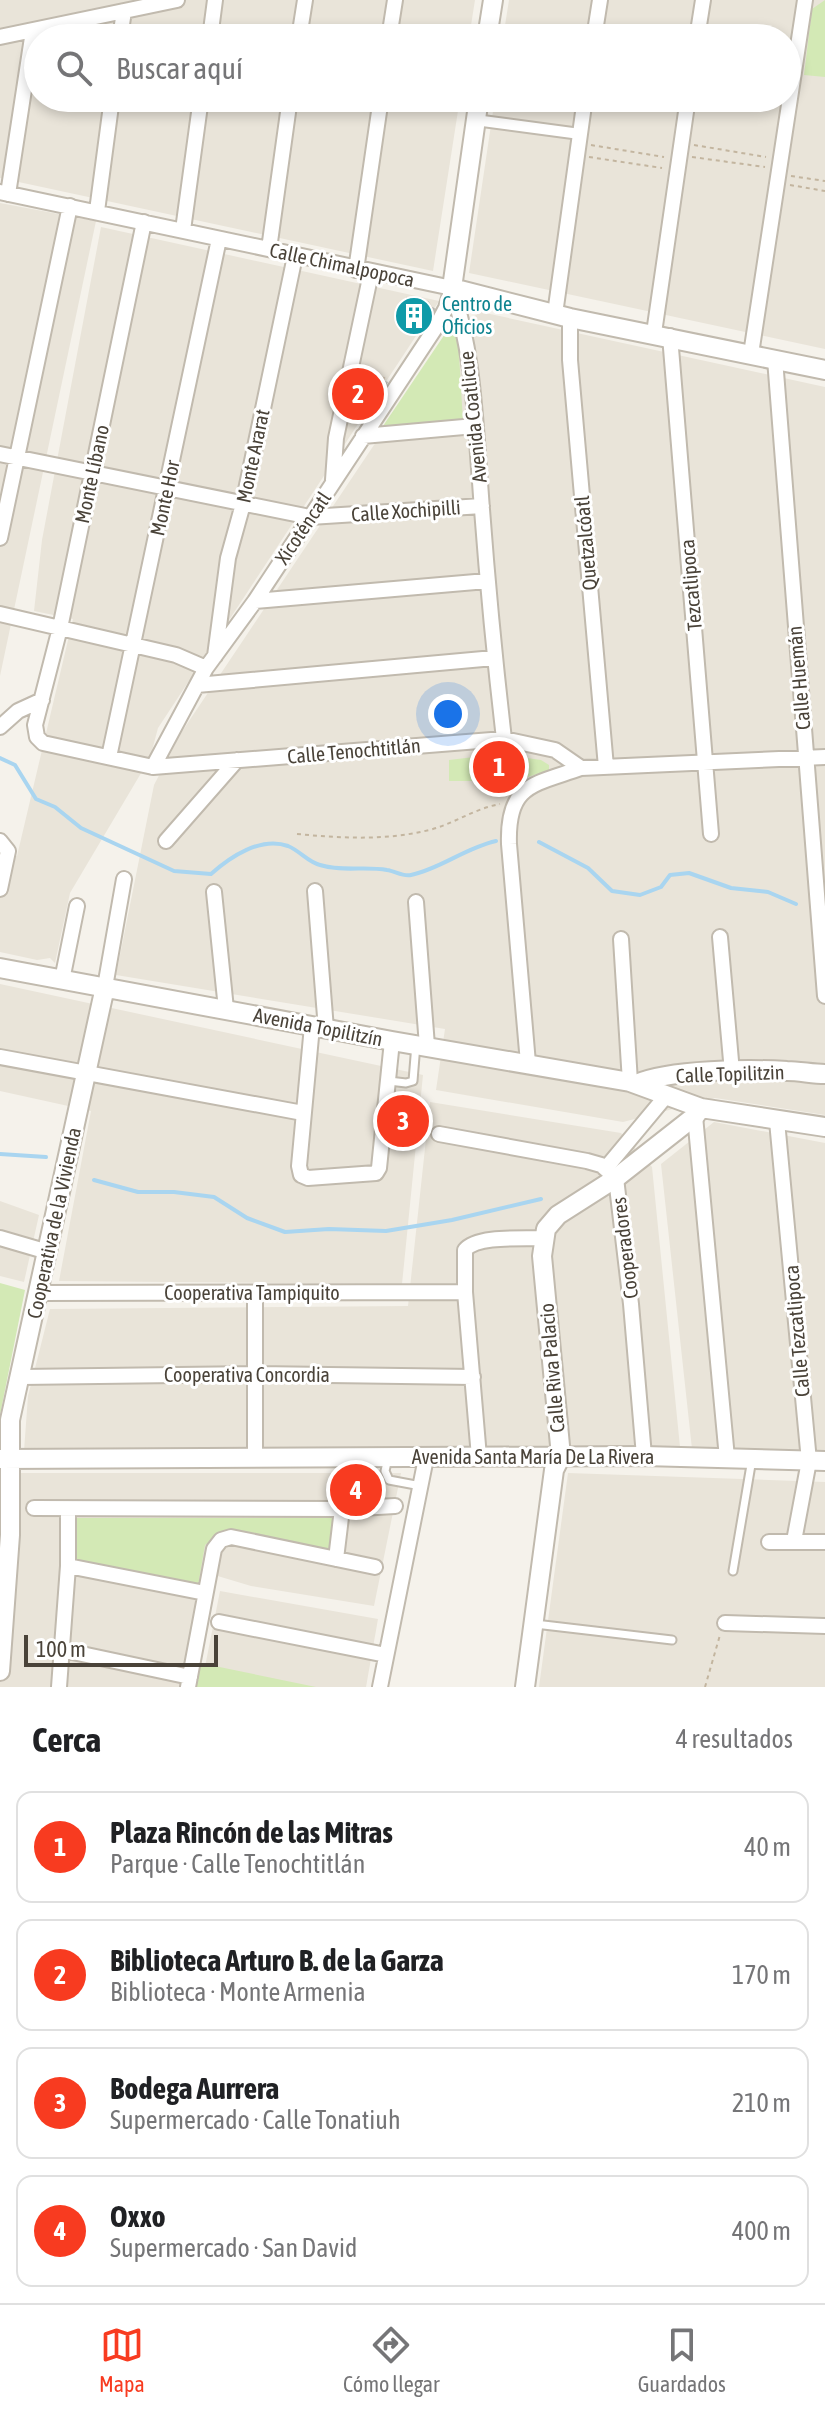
<!DOCTYPE html>
<html lang="es">
<meta charset="utf-8">
<style>
body{margin:0;font-family:"Asap Condensed",sans-serif;background:#f2f2f2;color:#202124}
.scale{position:absolute;left:24px;bottom:20px;width:194px;box-sizing:border-box;padding-left:8px;border:4px solid #4a4339;border-top:0;font-size:22px;line-height:28px;white-space:nowrap;color:#4a4339;-webkit-text-stroke:6px #fff;paint-order:stroke}
.you{position:absolute;left:448px;top:714px;width:28px;height:28px;margin:-20px;border:6px solid #fff;border-radius:50%;background:#1a73e8;box-shadow:0 0 0 12px #1a73e833}
.badge{display:grid;place-items:center;width:52px;height:52px;border-radius:50%;background:#f83b20;color:#fff;font-size:26px;font-weight:700}
.pin{position:absolute;translate:-50% -50%;border:4px solid #fff;box-shadow:0 2px 8px #0006}
.list{margin:0;padding:0;list-style:none}
h2{display:flex;justify-content:space-between;align-items:center;height:104px;margin:0;padding:0 32px;font-size:34px}
h2 small{font-size:26px;font-weight:400;color:#757577}
.list li{display:grid;grid-template-columns:52px 1fr auto;gap:24px;align-items:center;box-sizing:border-box;height:112px;margin:0 16px 16px;padding:0 16px;border:2px solid #e0e0e0;border-radius:16px}
.list b{display:block;font-size:30px;white-space:nowrap}
.list p{margin:0;font-size:26px;white-space:nowrap;color:#757577}
.list em{font-size:26px;font-style:normal;color:#757577}
.icon{flex:none;width:44px;height:44px;fill:none;stroke:currentColor;stroke-width:2;stroke-linecap:round;stroke-linejoin:round}
.map{position:relative;flex:none;width:825px;height:1687px;overflow:hidden}
.search{position:absolute;background:#fff;box-shadow:0 4px 12px #0003;left:24px;right:24px;top:24px;height:88px;display:flex;align-items:center;gap:20px;box-sizing:border-box;padding:0 28px;border-radius:44px;color:#757577;font-size:30px}
.sheet{height:616px;background:#fff}
nav{display:flex;justify-content:space-around;align-items:center;box-sizing:border-box;height:112px;border-top:2px solid #e0e0e0;background:#fff;font-size:22px;color:#757577}
nav a{display:grid;justify-items:center;gap:4px}
nav .on{color:#f83b20}
.map>svg:first-child{display:block}
.residential{fill:#e9e4d9}
.green{fill:#d3e9b5}
.shadow{fill:#0003}
.lines{fill:none;stroke-linecap:round;stroke-linejoin:round}
.stream{stroke:#a9d5f0;stroke-width:4}
.building{fill:#d7cec1;stroke:#d2c5b4;stroke-width:2}
.service-casing{stroke:#c1baae;stroke-width:11}
.pedestrian-casing{stroke:#c1baae;stroke-width:14}
.minor-casing{stroke:#c1baae;stroke-width:18}
.tertiary-casing{stroke:#c1baae;stroke-width:22}
.path{stroke:#c3b59f;stroke-width:2;stroke-dasharray:4 4;stroke-linecap:butt}
.service{stroke:#fff;stroke-width:7}
.pedestrian{stroke:#fff;stroke-width:10}
.minor{stroke:#fff;stroke-width:14}
.tertiary{stroke:#fff;stroke-width:18}
.labels{text-anchor:middle;stroke-width:6;stroke-linejoin:round;paint-order:stroke}
.street-label{font-size:20px;fill:#4a4339;stroke:#fff}
.culture-label{font-size:20px;fill:#0d838f;stroke:#fff;text-anchor:start}
</style>
<div class="map">
<svg width="825" height="1687" viewBox="0 0 825 1687">
<rect width="100%" height="100%" fill="#f5f2eb"/>
<path class="residential" d="M0,0H475L469,38H38V98H460L433,271L0,178Z
M509,0H825V349L469,273L495,98H787V38H503Z
M0,203L96,221L0,676Z
M101,227L439,301L158,728L150,758L70,893L55,963L50,958L37,960L0,952V848L17,856L73,619L34,611L42,540Z
M481,312L825,387V1115L715,1098L623,1122L436,1090L445,1029L116,975L154,785L181,733L451,330Z
M0,984L423,1075L402,1284L59,1281L91,1111L0,1091Z
M430,1102L621,1133L652,1167L680,1447L24,1451L28,1396L50,1309L408,1306Z
M714,1122L825,1143V1451L692,1449L661,1164Z
M0,1201L39,1215L24,1282L0,1276Z
M0,1473H401L374,1606L251,1586L211,1574L190,1687H0Z
M568,1473L825,1482V1687H539Z
M220,1591L378,1619L366,1687H201Z"/>
<path class="green" d="M825,0V77L804,75L812,9Z
M457,320L463,422L383,426L453,322Z
M499,754L541,760L549,765V770L522,779L510,786L492,781H449V760Z
M0,1283L25,1290L0,1415Z
M76,1518H333L328,1554L219,1535L205,1545L198,1586L76,1561Z
M200,1663L316,1687H196Z"/>
<path class="shadow" d="M427,304L438,310L428,334L402,324Z
M362,373L388,382L384,390L377,391L376,403L368,406V416L354,410Z
M371,1483L375,1486L376,1499L346,1500L342,1498Z"/>
<g class="lines">
<path class="stream" d="M0,758L15,765L36,799L55,807L81,828L174,871L211,874C230,857 261,836 288,846C300,851 308,862 320,865C342,872 365,866 387,870C395,871 403,877 411,875C440,869 465,848 496,841
M539,842L588,868L612,891L640,895L661,887L670,875L689,873L731,888L768,892L796,904
M0,1154L46,1157
M94,1180L138,1192H174L214,1197L247,1218L285,1232L329,1229L386,1231L452,1220L541,1199"/>
</g>
<path class="building" d="M407,298L428,302L431,307L417,330L400,325Z
M360,371L384,378L380,388L373,389L372,401L364,404V416L352,411Z
M340,1480L371,1482L372,1497L340,1499Z"/>
<g class="lines">
<g class="service-casing">
<path id="service" d="M389,1081L406,1083L413,1081L416,1044
M388,1458L385,1471L389,1480L421,1486
M733,1571L752,1459
M535,1624L672,1640"/>
</g>
<g class="pedestrian-casing">
<path id="pedestrian" d="M475,120L580,134"/>
</g>
<g class="minor-casing">
<path id="minor" d="M0,37L177,0
M120,38L124,11
M210,38L215,0
M299,38L305,0
M389,38L395,0
M594,38L600,0
M697,38L703,0
M0,192L452,288
M8,194L33,31
M97,211L112,98
M144,222L60,628L35,725L37,737L43,743L153,767L504,739L555,750L581,768L825,757
M183,230L201,98
M269,249L290,98
M356,270L381,98
M452,289C473,350 475,418 480,482C486,568 494,653 504,739
M555,314L585,98
M570,318V360L606,767
M654,333L688,98
M670,336L711,834
M751,354L805,0
M775,359L825,996
M363,436L475,426
M0,454L310,517L482,506
M333,480L336,438L371,273
M0,538L70,206
M255,601L487,581
M0,614L176,655L206,668
M215,656L228,558L243,504L295,256
M197,685L494,658
M0,727L18,711L42,700
M109,757L219,239
M153,767L206,668L255,601L436,327L446,308L452,288
M0,841L8,851L0,889
M166,841L237,760
M315,891L326,1029
M214,892L226,1009
M416,902L427,1046
M720,937L732,1072
M621,939L630,1082
M62,980L77,906
M105,987L124,879
M312,1026L299,1166L301,1175L308,1178L376,1173L379,1168L392,1041
M0,1057L303,1113
M528,1063L509,844C507,784 533,785 581,768
M695,1116L727,1458
M777,1121L809,1461L794,1541
M439,1134L587,1161L601,1165L616,1178L631,1304L644,1456
M606,1168L666,1096
M0,1238L48,1252
M38,1293L465,1292
M21,1377L257,1374L473,1377
M479,1457L465,1292V1250C477,1235 524,1239 543,1238
M255,1459V1294
M34,1508L342,1509L395,1506
M769,1542H825
M336,1559L342,1509
M68,1566L205,1593
M219,1622L386,1655
M725,1623L825,1626
M63,1650L190,1677
M59,1687L68,1566V1509
M188,1687L214,1549L221,1540L231,1537L375,1567
M380,1687L426,1458"/>
</g>
<g class="tertiary-casing">
<path id="tertiary" d="M487,38L493,0
M479,98L452,288L570,318L825,370
M0,968L392,1041L630,1082L701,1108L825,1127
M636,1084C670,1069 749,1069 787,1071C800,1071 812,1074 825,1074
M0,1459L644,1456L825,1461
M0,1671L10,1535V1420L105,987
M525,1687L554,1470L561,1456L542,1256L546,1229L558,1215L616,1178L695,1116L701,1108"/>
</g>
<path class="path" d="M591,145L664,157
M694,145L766,157
M589,157L662,168
M692,157L765,167
M791,176L825,181
M790,185L825,191
M297,834C341,838 385,841 429,830C454,824 473,809 500,804
M705,1687L720,1635"/>
<use href="#service" class="service"/>
<use href="#pedestrian" class="pedestrian"/>
<use href="#minor" class="minor"/>
<use href="#tertiary" class="tertiary"/>
</g>
<defs>
<g id="building-disc" transform="scale(2)"><circle r="9.5" fill="#0f9aa8" stroke="#fff"/><path d="M-4-6H4V6H1V3H-1V6H-4ZM-2.5-4.3h1.7v1.8h-1.7ZM.8-4.3h1.7v1.8H.8ZM-2.5-1h1.7V.8h-1.7ZM.8-1h1.7V.8H.8Z" fill="#fff"/></g>
</defs>
<g fill-rule="evenodd">
<use href="#building-disc" x="414" y="316"/>
</g>
<g class="labels">
<g class="street-label">
<text transform="translate(342 265) rotate(12)" y="7">Calle Chimalpopoca</text>
<text transform="translate(473 417) rotate(-96)" y="7">Avenida Coatlicue</text>
<text transform="translate(253 456) rotate(-78)" y="7">Monte Ararat</text>
<text transform="translate(92 474) rotate(-78)" y="7">Monte Líbano</text>
<text transform="translate(165 498) rotate(-78)" y="7">Monte Hor</text>
<text transform="translate(406 511) rotate(-4)" y="7">Calle Xochipilli</text>
<text transform="translate(303 528) rotate(-56)" y="7">Xicoténcatl</text>
<text transform="translate(586 543) rotate(-95)" y="7">Quetzalcóatl</text>
<text transform="translate(691 585) rotate(-95)" y="7">Tezcatlipoca</text>
<text transform="translate(799 678) rotate(-95)" y="7">Calle Huemán</text>
<text transform="translate(354 751) rotate(-5)" y="7">Calle Tenochtitlán</text>
<text transform="translate(318 1027) rotate(11)" y="7">Avenida Topilitzín</text>
<text transform="translate(730 1074) rotate(-2)" y="7">Calle Topilitzin</text>
<text transform="translate(54 1223) rotate(-78)" y="7">Cooperativa de la Vivienda</text>
<text transform="translate(625 1248) rotate(-97)" y="7">Cooperadores</text>
<text x="252" y="1300">Cooperativa Tampiquito</text>
<text transform="translate(797 1331) rotate(-95)" y="7">Calle Tezcatlipoca</text>
<text transform="translate(552 1368) rotate(-95)" y="7">Calle Riva Palacio</text>
<text x="247" y="1382">Cooperativa Concordia</text>
<text x="533" y="1464">Avenida Santa María De La Rivera</text>
</g>
<g class="culture-label">
<text x="442" y="311">Centro de<tspan x="442" dy="23">Oficios</tspan></text>
</g>
</g>
</svg>
<div class="scale">100 m</div>
<div class="you"></div>
<div class="pin badge" style="left:499px;top:767px">1</div>
<div class="pin badge" style="left:358px;top:394px">2</div>
<div class="pin badge" style="left:403px;top:1121px">3</div>
<div class="pin badge" style="left:356px;top:1490px">4</div>
<div class="search"><svg class="icon" aria-label="search" viewBox="0 0 24 24"><circle cx="10" cy="10" r="6"/><path d="M15 15l6 6"/></svg>Buscar aquí</div>
</div>
<section class="sheet">
<h2>Cerca<small>4 resultados</small></h2>
<ul class="list">
<li><span class="badge">1</span><div><b>Plaza Rincón de las Mitras</b><p>Parque · Calle Tenochtitlán</p></div><em>40 m</em></li>
<li><span class="badge">2</span><div><b>Biblioteca Arturo B. de la Garza</b><p>Biblioteca · Monte Armenia</p></div><em>170 m</em></li>
<li><span class="badge">3</span><div><b>Bodega Aurrera</b><p>Supermercado · Calle Tonatiuh</p></div><em>210 m</em></li>
<li><span class="badge">4</span><div><b>Oxxo</b><p>Supermercado · San David</p></div><em>400 m</em></li>
</ul>
</section>
<nav>
<a class="on"><svg class="icon" aria-label="map" viewBox="0 0 24 24"><path d="M3 6l6-2 6 2 6-2v14l-6 2-6-2-6 2zM9 4v14M15 6v14"/></svg>Mapa</a>
<a><svg class="icon" aria-label="directions" viewBox="0 0 24 24"><path d="M12 3l9 9-9 9-9-9zM9 14v-3h6M13 9l2 2-2 2"/></svg>Cómo llegar</a>
<a><svg class="icon" aria-label="saved" viewBox="0 0 24 24"><path d="M7 4h10v16l-5-4-5 4z"/></svg>Guardados</a>
</nav>
